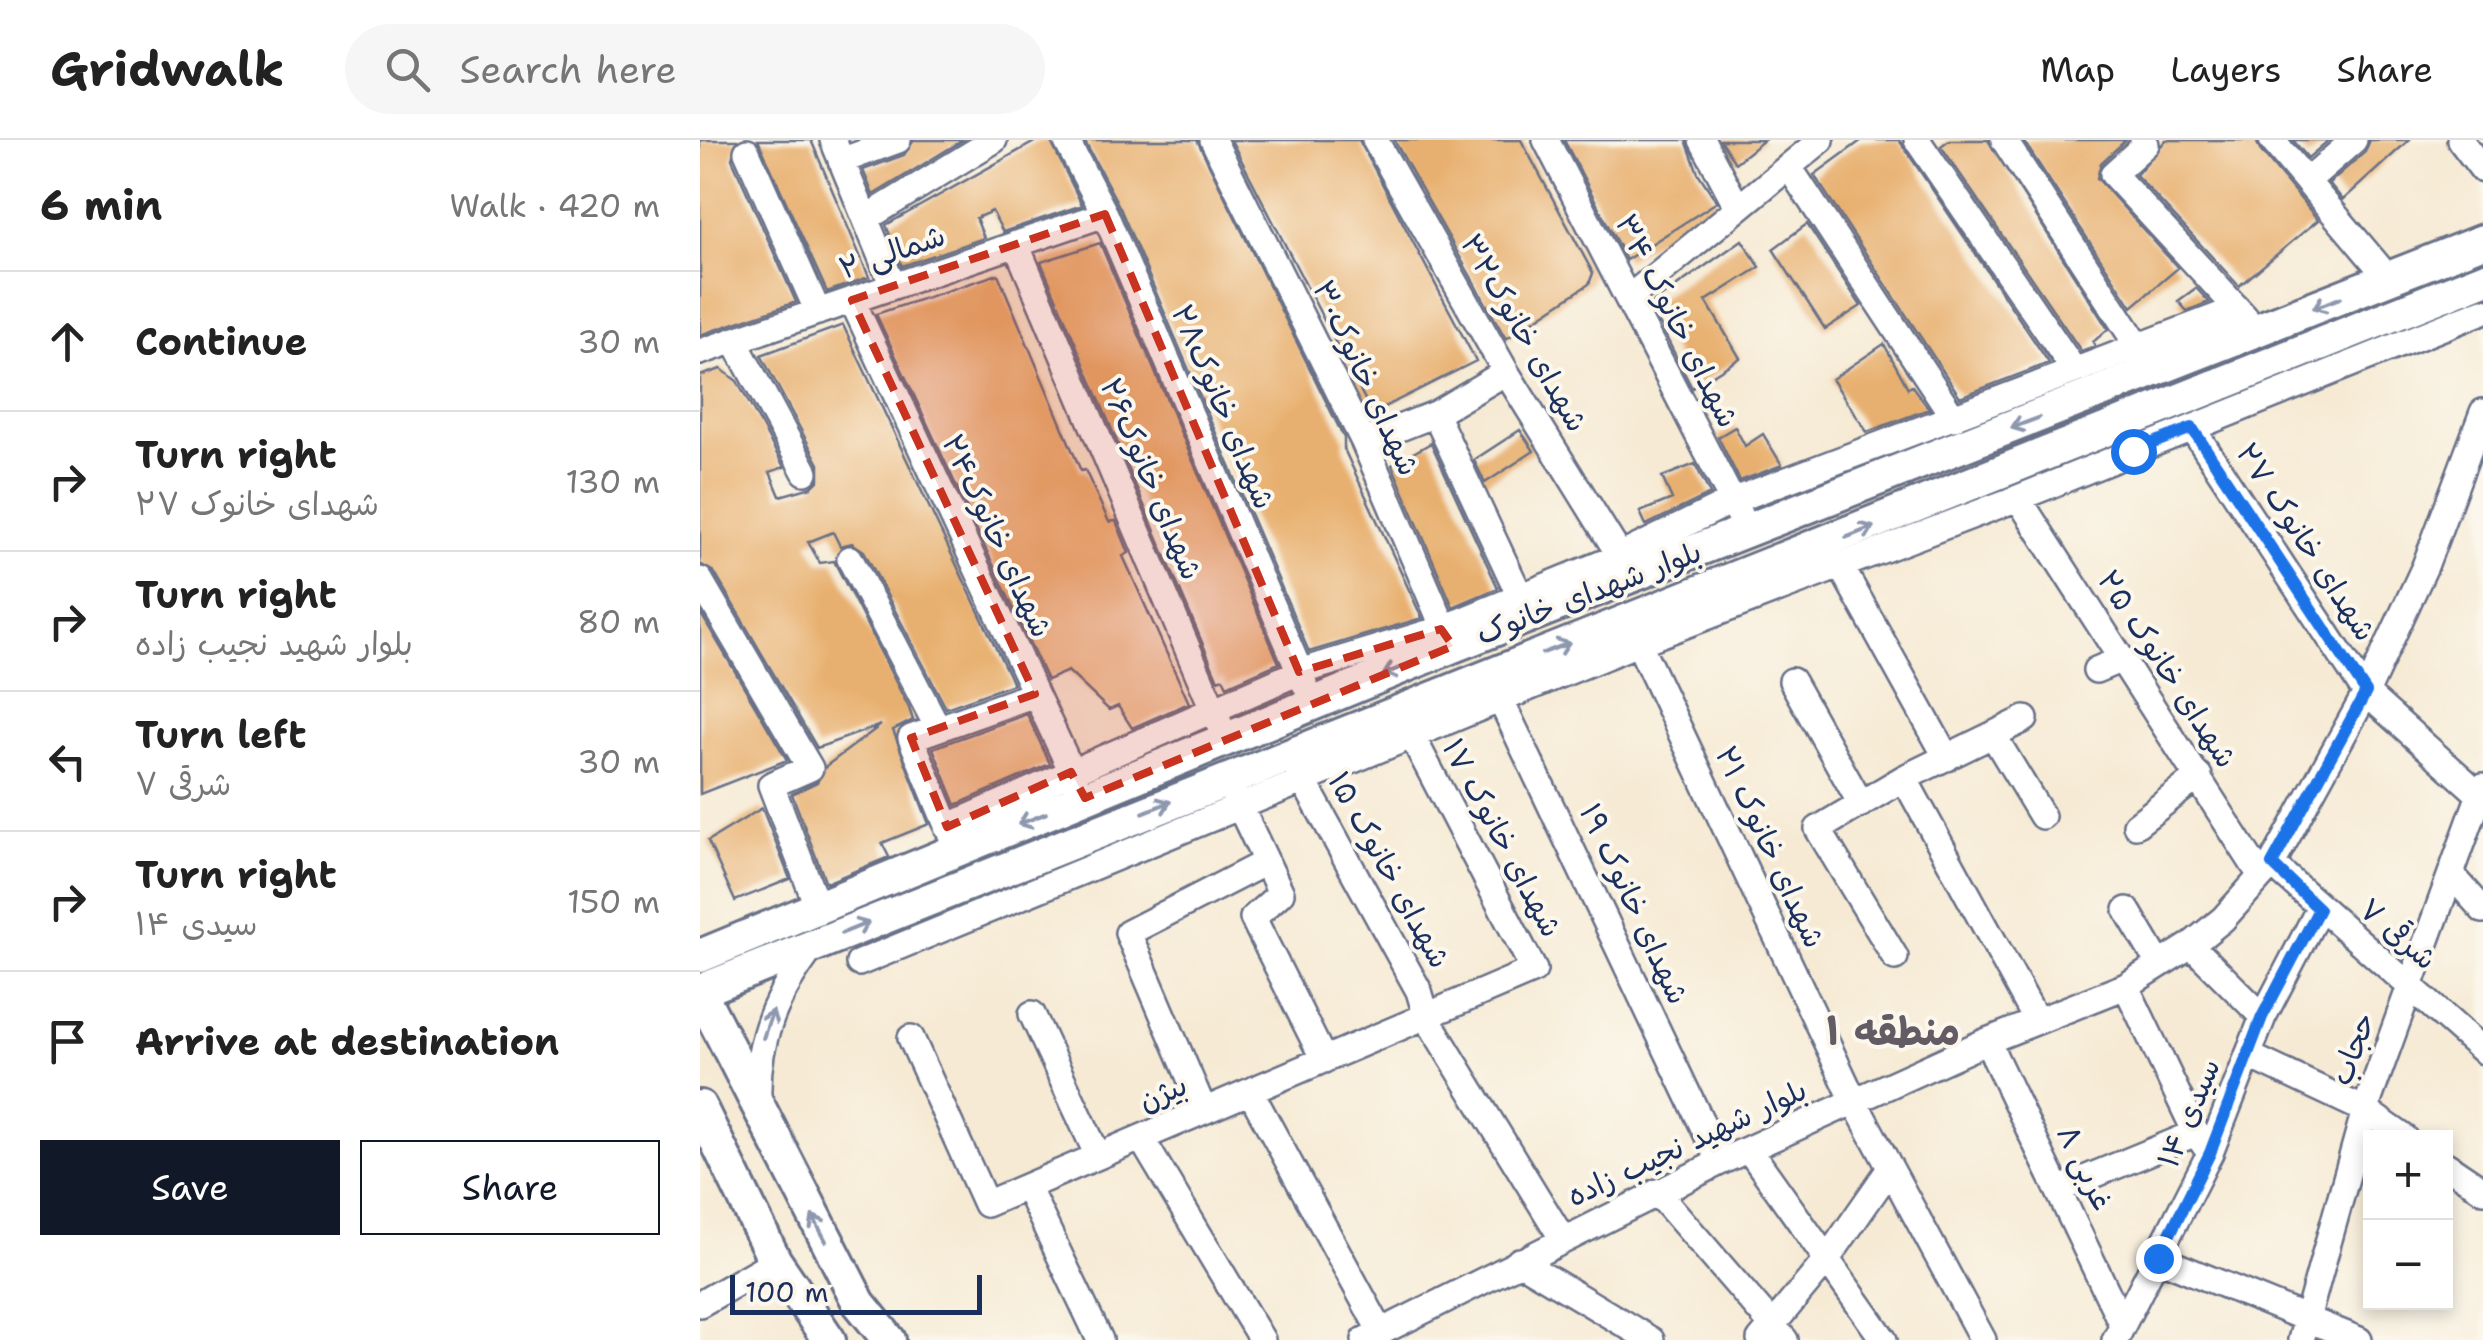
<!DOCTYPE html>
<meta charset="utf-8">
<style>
body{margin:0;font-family:"Shantell Sans","Playpen Sans Arabic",sans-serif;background:#f6f6f6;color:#222}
.controls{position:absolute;right:30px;bottom:30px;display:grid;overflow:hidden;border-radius:0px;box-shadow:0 5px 15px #0003}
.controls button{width:90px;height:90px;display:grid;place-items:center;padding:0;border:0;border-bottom:2px solid #e0e0e0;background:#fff;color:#222;font:50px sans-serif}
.scale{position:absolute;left:30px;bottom:25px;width:252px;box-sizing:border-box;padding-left:10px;border:5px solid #1b2f5e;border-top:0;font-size:28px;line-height:35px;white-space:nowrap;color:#1b2f5e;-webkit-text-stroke:8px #fbf7ec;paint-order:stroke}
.stop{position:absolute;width:30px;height:30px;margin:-22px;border:8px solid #1a73e8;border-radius:50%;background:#fff}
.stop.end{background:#1a73e8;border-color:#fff;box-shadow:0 2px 10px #0008}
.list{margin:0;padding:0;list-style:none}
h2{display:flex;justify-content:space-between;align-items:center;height:130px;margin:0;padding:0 40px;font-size:42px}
h2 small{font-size:32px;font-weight:400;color:#767676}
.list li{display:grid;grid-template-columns:65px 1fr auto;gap:30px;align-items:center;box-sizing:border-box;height:140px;padding:0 40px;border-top:2px solid #e0e0e0}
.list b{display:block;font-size:38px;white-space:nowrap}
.list p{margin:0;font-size:32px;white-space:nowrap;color:#767676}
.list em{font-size:32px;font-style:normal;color:#767676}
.actions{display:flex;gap:20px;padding:30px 40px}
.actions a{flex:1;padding:22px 0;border:2px solid #111827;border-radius:0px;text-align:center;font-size:35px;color:#111827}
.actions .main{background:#111827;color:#fff}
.icon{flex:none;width:55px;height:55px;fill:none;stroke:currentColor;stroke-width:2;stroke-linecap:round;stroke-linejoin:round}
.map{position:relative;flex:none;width:1783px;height:1200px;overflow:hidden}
header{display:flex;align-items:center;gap:60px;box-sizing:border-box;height:140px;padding:0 50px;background:#fff;border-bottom:2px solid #e0e0e0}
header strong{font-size:48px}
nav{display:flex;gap:55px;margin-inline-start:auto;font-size:35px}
.search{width:700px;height:90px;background:#f6f6f6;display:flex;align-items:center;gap:25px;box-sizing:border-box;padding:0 35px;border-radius:55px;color:#767676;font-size:38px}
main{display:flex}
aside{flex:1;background:#fff}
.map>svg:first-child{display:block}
.building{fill:#e8b06f}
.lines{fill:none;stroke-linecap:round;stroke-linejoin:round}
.minor-casing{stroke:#687087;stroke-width:30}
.major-casing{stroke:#687087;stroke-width:38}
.minor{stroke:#fff;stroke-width:25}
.major{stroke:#fff;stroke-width:32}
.oneway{stroke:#8d97ae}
.route{stroke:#1a73e8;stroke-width:12}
.marked{fill:#c8321e;fill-opacity:0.2;stroke:#c8321e;stroke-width:8;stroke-dasharray:20 12;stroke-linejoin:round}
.labels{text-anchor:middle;stroke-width:8;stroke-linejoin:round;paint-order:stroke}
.street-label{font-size:30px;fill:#1b2f5e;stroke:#fbf7ec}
.district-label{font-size:40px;font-weight:bold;fill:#635c64;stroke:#fbf7ec}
</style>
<header>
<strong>Gridwalk</strong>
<div class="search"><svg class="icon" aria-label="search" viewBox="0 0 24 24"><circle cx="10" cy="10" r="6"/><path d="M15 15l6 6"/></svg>Search here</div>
<nav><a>Map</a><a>Layers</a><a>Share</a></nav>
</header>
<main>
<aside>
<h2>6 min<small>Walk · 420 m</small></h2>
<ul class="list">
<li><svg class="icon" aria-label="ahead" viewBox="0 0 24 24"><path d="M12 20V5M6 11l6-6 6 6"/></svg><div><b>Continue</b></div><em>30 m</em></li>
<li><svg class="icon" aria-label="right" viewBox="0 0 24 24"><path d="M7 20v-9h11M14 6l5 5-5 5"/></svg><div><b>Turn right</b><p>شهدای خانوک ۲۷</p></div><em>130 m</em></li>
<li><svg class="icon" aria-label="right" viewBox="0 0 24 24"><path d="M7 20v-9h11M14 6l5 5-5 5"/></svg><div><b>Turn right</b><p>بلوار شهید نجیب زاده</p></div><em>80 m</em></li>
<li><svg class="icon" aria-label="left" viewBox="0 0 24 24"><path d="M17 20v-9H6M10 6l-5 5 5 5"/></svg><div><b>Turn left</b><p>شرقی ۷</p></div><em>30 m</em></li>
<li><svg class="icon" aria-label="right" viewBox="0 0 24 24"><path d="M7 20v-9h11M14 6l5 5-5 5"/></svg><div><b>Turn right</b><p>سیدی ۱۴</p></div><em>150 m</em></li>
<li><svg class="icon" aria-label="arrive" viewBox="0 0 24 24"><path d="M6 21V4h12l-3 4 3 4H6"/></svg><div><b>Arrive at destination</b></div></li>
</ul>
<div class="actions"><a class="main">Save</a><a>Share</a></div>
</aside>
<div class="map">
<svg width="1783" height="1200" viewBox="0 0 1783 1200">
<rect width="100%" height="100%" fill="#fbf7ec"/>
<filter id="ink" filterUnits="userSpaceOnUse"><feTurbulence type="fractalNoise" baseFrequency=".01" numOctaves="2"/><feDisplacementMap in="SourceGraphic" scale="20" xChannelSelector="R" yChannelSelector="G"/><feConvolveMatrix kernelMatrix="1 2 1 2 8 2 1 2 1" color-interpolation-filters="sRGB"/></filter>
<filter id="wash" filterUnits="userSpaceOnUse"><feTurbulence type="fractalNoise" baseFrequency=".0048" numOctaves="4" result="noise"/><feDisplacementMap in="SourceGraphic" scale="40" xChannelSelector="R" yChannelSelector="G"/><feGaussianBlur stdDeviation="2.25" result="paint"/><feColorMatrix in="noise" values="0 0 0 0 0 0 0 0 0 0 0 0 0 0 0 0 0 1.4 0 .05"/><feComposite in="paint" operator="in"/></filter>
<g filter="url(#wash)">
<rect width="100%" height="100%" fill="#f6ead4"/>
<g id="blocks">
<path class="building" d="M0,0H37L32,19L96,162L0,195Z
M58,0H111L169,137L127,152Z
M214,0H263L173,55L163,30L204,15Z
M338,0H350L382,65L303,92L292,71L276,78L284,98L202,126L186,85Z
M384,0H497L644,298V309L722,478L609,512L420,68Z
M531,0H659L776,221L672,273Z
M694,0H821L893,133L889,144L806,199Z
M864,0H986L998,33L1017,62L926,120Z
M1020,0H1064L1035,23Z
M1162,0H1199L1349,223L1260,257L1114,35Z
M1249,0H1288L1408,189L1393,202L1395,206L1381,211L1241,6Z
M1323,0H1426L1401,23L1397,38L1478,128L1432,167Z
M1466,0H1556L1560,10L1618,80L1539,146L1436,35Z
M1593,0H1629L1608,18Z
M1670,0H1709L1643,60L1629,43L1665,12Z
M1107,84L1161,166L1125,189L1073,109Z
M1042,100L1060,127L1006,161L1040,218L992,248L950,165Z
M400,103L579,523L527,546L523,538L518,540L341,122Z
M298,134L381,331L385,330L409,382L416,381L429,413L423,416L489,563L432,588L418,566L409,570L368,531L347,540L176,174Z
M1496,148L1509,162L1487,171L1478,161Z
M143,185L313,544L246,568L164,411L152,403L140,406L133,392L108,402L120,423L134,421L209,568L213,580L193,590L229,684L182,703L189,717L126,743L92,654L117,642L126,626L181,585L117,608L14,432L0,424V236L21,229L37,241L84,327L70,332L80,356L112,347L119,340V324L61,215Z
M1184,204L1208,248L1212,246L1229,269L1167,292L1132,239Z
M1035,287L1045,306L1063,294L1082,325L1040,341L1018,297Z
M820,290L834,311L785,343L774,320Z
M731,303L798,448L753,467L692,325Z
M995,324L1010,354L946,385L940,372L972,359L962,337Z
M0,472L87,620L0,654Z
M327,574L350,624L256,665L233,608Z
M62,668L90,739L35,761L8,701Z"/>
</g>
</g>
<g filter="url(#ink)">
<use href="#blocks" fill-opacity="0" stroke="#687087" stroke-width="2.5"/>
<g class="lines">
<g class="minor-casing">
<path id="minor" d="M133,0L193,146
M366,0L405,74L605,544
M513,0L664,302L750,502
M675,0L806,232L920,416
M846,0L1039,374
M1002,0L1038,68
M1217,0L1374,230
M1304,0L1447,220
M1443,0L1446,4L1413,34L1545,177
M1572,0L1689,139
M1760,0L1783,30
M47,12L118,172
M141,21L198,0
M1089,27L1254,278
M1607,41L1654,0
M168,77L294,0
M316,104L519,583
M930,157L1121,0
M152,160L378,645
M34,200L105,332
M0,212L405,74
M735,274L820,456
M1492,288L1666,553L1780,655
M664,302L735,274L806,232
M1318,358L1561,736
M150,419L238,588
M1140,425L1247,618
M0,440L110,628L71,645L118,768
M932,489L1154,961L1283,1200
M1396,530L1422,519
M1092,541L1161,664
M795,548L1020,1022
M1293,595L1342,676
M597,629L719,851L727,878L862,1098
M1204,638L1337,881
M533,652L581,753L553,778L624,920
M1436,685L1499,636
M247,687L599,532L741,489L920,416L1032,361L1537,169
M253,700L211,598L335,554
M1572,724L1783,911
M1752,735L1783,770
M1427,770L1459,824
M1491,805L1563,877
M1195,817L1118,689L1204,638L1325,579
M159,823L938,503L1318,358L1783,171
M1426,846L1496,993L1510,1013
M332,874L398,1016
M211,898L286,1064L834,830L712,596
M1287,901L1422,1184
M1548,915L1665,970L1705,998
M550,951L681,1192
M58,959C56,898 77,853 114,805
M504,971L428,793L566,722
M441,998L562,1200
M1050,1011L1184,1200
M1746,1025L1783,1050
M327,1047L400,1200
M1360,1049L1496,993
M957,1052L1085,1200
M1458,1118L1659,1200
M819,1121L951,1200
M0,1164L75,1121
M665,1200L1020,1022L1287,901L1426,846L1491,805L1523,779L1572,724L1666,553L1725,426L1783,272
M1060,1200L1125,1122L1189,1030
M1415,1200L1510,1013L1563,877L1619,769
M1601,1200L1665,970L1783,646"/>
</g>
<g class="major-casing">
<path id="major" d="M0,816L753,506L1783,101
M0,851L1783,139
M0,852L159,1163L189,1200
M0,967L75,1121L129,1200"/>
</g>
<use href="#minor" class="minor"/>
<use href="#major" class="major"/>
</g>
<defs><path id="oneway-shaft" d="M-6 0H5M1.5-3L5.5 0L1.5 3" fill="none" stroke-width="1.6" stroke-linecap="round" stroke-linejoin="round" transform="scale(2.5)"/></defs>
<g class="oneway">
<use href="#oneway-shaft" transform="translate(1627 163) rotate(159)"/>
<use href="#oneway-shaft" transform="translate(1325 283) rotate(159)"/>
<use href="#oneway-shaft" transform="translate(1160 392) rotate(-22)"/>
<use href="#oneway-shaft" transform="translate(856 508) rotate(-21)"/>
<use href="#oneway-shaft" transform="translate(697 529) rotate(158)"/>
<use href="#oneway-shaft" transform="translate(457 667) rotate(-22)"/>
<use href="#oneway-shaft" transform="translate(332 679) rotate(158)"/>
<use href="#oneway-shaft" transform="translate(155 788) rotate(-22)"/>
<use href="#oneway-shaft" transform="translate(68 884) rotate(-71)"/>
<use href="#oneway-shaft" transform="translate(119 1088) rotate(-118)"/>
</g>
</g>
<g class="lines" filter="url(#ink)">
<path class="route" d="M1433,311L1492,288L1666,552L1572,724L1619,769L1562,877L1510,1013L1458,1118"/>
</g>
<path class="marked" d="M405,74L599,532L741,489L753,506L385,658L371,632L247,687L211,598L335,554L152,160Z"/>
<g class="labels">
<g class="street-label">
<text transform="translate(192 112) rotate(-19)" y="10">شمالی ۲</text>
<text transform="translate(977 181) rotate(63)" y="10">۳۴ شهدای خانوک</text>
<text transform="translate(824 193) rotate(60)" y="10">شهدای خانوک۳۲</text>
<text transform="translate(666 238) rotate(65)" y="10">شهدای خانوک۳۰</text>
<text transform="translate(523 267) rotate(67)" y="10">شهدای خانوک۲۸</text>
<text transform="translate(451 339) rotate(67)" y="10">شهدای خانوک۲۶</text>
<text transform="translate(297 396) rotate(65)" y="10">شهدای خانوک۲۴</text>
<text transform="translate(1606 402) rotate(57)" y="10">شهدای خانوک ۲۷</text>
<text transform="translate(889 453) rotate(-21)" y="10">بلوار شهدای خانوک</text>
<text transform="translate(1467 529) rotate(57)" y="10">شهدای خانوک ۲۵</text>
<text transform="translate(802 698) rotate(62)" y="10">شهدای خانوک ۱۷</text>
<text transform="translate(1070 707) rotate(65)" y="10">شهدای خانوک ۲۱</text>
<text transform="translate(689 730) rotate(61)" y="10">شهدای خانوک ۱۵</text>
<text transform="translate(934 764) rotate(65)" y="10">شهدای خانوک ۱۹</text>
<text transform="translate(1698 794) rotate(41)" y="10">شرقی ۷</text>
<text transform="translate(1653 909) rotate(-69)" y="10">حجاب</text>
<text transform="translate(463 953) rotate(-23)" y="10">بیژن</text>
<text transform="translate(1489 973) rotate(-67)" y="10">سیدی ۱۴</text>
<text transform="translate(987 1003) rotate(-25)" y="10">بلوار شهید نجیب زاده</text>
<text transform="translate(1385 1028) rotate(64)" y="10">غربی ۸</text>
</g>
<g class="district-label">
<text x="1193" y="905">منطقه ۱</text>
</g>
</g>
</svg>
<div class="controls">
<button>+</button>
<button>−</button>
</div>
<div class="scale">100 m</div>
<div class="stop" style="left:1433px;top:311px"></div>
<div class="stop end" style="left:1458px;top:1118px"></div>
</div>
</main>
